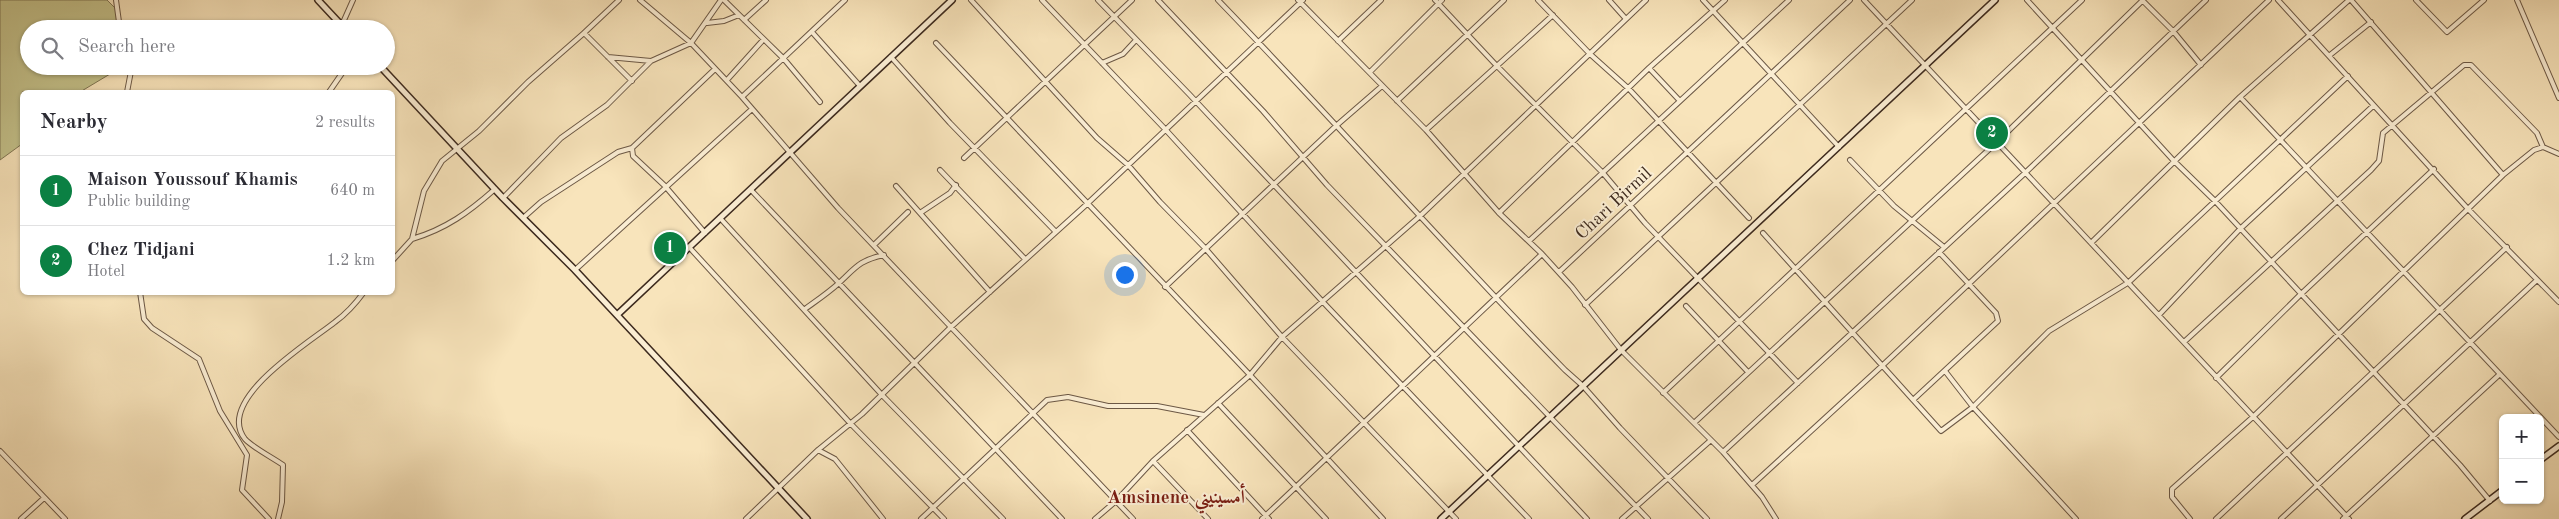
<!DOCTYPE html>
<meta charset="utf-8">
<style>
body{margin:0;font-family:"Old Standard TT",Amiri,serif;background:#f2f2f3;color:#2b2b33}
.controls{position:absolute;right:15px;bottom:15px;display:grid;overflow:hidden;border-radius:8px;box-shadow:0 1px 4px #0004}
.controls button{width:45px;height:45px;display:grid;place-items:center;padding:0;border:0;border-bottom:1px solid #e1e1e2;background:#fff;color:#2b2b33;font:25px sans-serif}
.you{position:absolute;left:1124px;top:274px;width:18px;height:18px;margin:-12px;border:4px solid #fff;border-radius:50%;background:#1a73e8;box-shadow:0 0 0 8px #1a73e833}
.badge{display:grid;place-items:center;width:32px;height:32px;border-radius:50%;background:#0b8043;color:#fff;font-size:16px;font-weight:700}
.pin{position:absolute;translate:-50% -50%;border:2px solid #fff;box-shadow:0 1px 5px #0006}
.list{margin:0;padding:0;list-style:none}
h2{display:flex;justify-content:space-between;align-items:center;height:65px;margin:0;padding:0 20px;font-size:21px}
h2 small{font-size:16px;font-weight:400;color:#7c7c81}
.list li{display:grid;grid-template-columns:32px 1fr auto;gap:15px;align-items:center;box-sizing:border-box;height:70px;padding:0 20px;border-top:1px solid #e1e1e2}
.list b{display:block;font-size:19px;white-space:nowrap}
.list p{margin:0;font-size:16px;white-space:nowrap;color:#7c7c81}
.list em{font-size:16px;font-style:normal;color:#7c7c81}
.icon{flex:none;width:28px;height:28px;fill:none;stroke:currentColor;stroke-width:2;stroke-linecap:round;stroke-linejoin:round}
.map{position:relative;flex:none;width:2559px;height:519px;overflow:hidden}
.search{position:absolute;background:#fff;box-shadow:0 1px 4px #0004;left:20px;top:20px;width:375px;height:55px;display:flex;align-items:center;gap:12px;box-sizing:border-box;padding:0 18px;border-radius:28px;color:#7c7c81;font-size:19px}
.panel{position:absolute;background:#fff;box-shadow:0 1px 4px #0004;left:20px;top:90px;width:375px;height:205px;border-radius:8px}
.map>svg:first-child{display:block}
.green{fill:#c4c28b;stroke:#807654}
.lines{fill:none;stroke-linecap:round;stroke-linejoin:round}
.street-casing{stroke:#6c5845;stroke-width:6}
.secondary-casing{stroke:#3d2a1e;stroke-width:8}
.street{stroke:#faedd3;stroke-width:4}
.secondary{stroke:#faedd3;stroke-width:5}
.labels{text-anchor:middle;stroke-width:4;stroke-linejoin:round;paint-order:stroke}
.street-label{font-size:18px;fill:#3d2a1e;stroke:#faedd3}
.neighbourhood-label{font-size:19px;font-weight:bold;fill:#7a1f14;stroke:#faedd3}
</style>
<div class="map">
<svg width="2559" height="519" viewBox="0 0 2559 519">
<rect width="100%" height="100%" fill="#f8e4bb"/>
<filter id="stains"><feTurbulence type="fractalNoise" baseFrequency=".004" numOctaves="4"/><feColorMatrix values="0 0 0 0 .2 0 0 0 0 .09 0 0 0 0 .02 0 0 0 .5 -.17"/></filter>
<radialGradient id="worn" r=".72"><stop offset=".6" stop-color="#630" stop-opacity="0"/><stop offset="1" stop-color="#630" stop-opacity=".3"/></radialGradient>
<path class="green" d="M0,0H107L116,9L117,29H29V66H120V68L80,92H22V144L0,160Z"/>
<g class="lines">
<g class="street-casing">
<path id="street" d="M116,0L120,29
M640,0L691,43L742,97L838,208L1133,519
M724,0L784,59L820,102
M971,0L1097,138L1128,165L1160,202L1205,248L1282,337L1250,375L1153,461L1116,501L1095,519
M1042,0L1165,129L1322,301L1529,519
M1098,0L1189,94L1587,519
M1158,0L1263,111L1327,185L1648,519
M1218,0C1336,122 1447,249 1565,370L1583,386L1620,428L1707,519
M1298,0L1426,130L1499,213L1542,254L1572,287L1621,350L1723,452L1762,497L1776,519
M1435,0L1496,65L1603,173L1645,223L1798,383
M1538,0L1590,54L1629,89L1749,218
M1609,0L1626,19
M1703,0L1839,147
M1864,0L2349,519
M2027,0L2173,160L2215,201L2460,465L2490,501
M2142,0L2173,31L2201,65
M2278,0L2469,210L2559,302
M2351,0L2503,175
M2416,0L2447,32L2484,0
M2517,0L2559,98
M744,20L766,0
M707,23L724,21L739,15
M341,27L353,0
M812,32L860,86
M584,33L619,0
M1338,41L1381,0
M936,43L1250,375L1383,519
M2330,55L2371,22
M608,57L651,61
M891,57L950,123L1055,231
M1102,63L1123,54L1136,40
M1649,68L1680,101
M1370,72L1442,0
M727,80L763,40
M127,92L132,66
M329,92L347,66
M742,97L845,0
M2240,97L2559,437
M1397,101L1504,0
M1426,130L1553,15
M964,158L1132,0
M1850,160L1894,206L1944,247
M940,170L1025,259
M896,186L990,292
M751,190L1062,519
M503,198L561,138L607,105L651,61L691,43L721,0
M920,213L950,193L956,185
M1499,213L1649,68L1725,0
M523,218L541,202L618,152L632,148
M720,218L882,395L1003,519
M705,233L665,186L633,156L632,148L715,69
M1763,233L1941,431L1973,407L1945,371
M412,239C446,229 469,212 495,189
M1529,241L1789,0
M2091,243L2240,97L2349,0
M875,244L908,212
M689,247L850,423L944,519
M392,261L412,239L424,191L442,161L479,131L528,82L584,33L632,81
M575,270L752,109
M1559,272L1850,0
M2129,282L2348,76
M1165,287L1337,125L1382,86
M140,292L144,319L152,328L199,359L220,411L247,455L242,490L269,519
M1585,305L1912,0
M1686,306L1748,372
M805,309C816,301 828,293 839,283C856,267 860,260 884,255
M2159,315L2240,229L2373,106
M2184,342L2371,170L2379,161L2383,133L2464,65H2471L2537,133L2543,147
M2216,378L2300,295L2434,169
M1663,393L2082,0
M1913,400L1998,321L1996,313L1939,252
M1218,403L1326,519
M1694,423L1997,142L2143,0
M1187,430L1269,519
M818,450L835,459L883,519
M0,451L65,519
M1723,452L2025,173L2206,0
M1153,461L1208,519
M1752,485L1883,365L2269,0
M21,519L44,498
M278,519L282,502L283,465C273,458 252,447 245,439C214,400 310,342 335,322C346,314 356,303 364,292
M746,519L818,450L862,414L951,327L1087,204L1303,0
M921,519L1047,400L1068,397L1108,406H1157L1204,415
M1262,519L1542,254
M1456,519L1282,337L1420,216L1646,0
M1622,519L1711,440
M2076,519L1973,407L2049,331L2126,284
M2190,519L2172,497V489L2254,416L2503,175L2534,150L2543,147L2559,154
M2216,519L2507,247
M2281,519L2537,280
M2343,519L2500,374"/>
</g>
<g class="secondary-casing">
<path id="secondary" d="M318,0L345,29
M380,66L503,198L575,270L807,519
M617,315L952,0
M2540,460L2559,446
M1441,519L1995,0
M2465,519L2503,490"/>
</g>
<use href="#street" class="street"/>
<use href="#secondary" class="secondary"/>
</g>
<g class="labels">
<g class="street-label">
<text transform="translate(1613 203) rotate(-43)" y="6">Chari Birmil</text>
</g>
<g class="neighbourhood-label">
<text x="1176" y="503">Amsinene أمسينيني</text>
</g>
</g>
<rect width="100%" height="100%" filter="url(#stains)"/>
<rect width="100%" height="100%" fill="url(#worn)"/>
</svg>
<div class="controls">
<button>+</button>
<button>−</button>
</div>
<div class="you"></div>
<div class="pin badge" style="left:670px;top:248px">1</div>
<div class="pin badge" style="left:1992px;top:133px">2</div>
<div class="search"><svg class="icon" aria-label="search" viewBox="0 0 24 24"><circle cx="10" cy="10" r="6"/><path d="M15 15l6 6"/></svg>Search here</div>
<section class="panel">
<h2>Nearby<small>2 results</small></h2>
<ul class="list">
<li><span class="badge">1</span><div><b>Maison Youssouf Khamis</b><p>Public building</p></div><em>640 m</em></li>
<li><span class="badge">2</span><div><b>Chez Tidjani</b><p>Hotel</p></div><em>1.2 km</em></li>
</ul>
</section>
</div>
